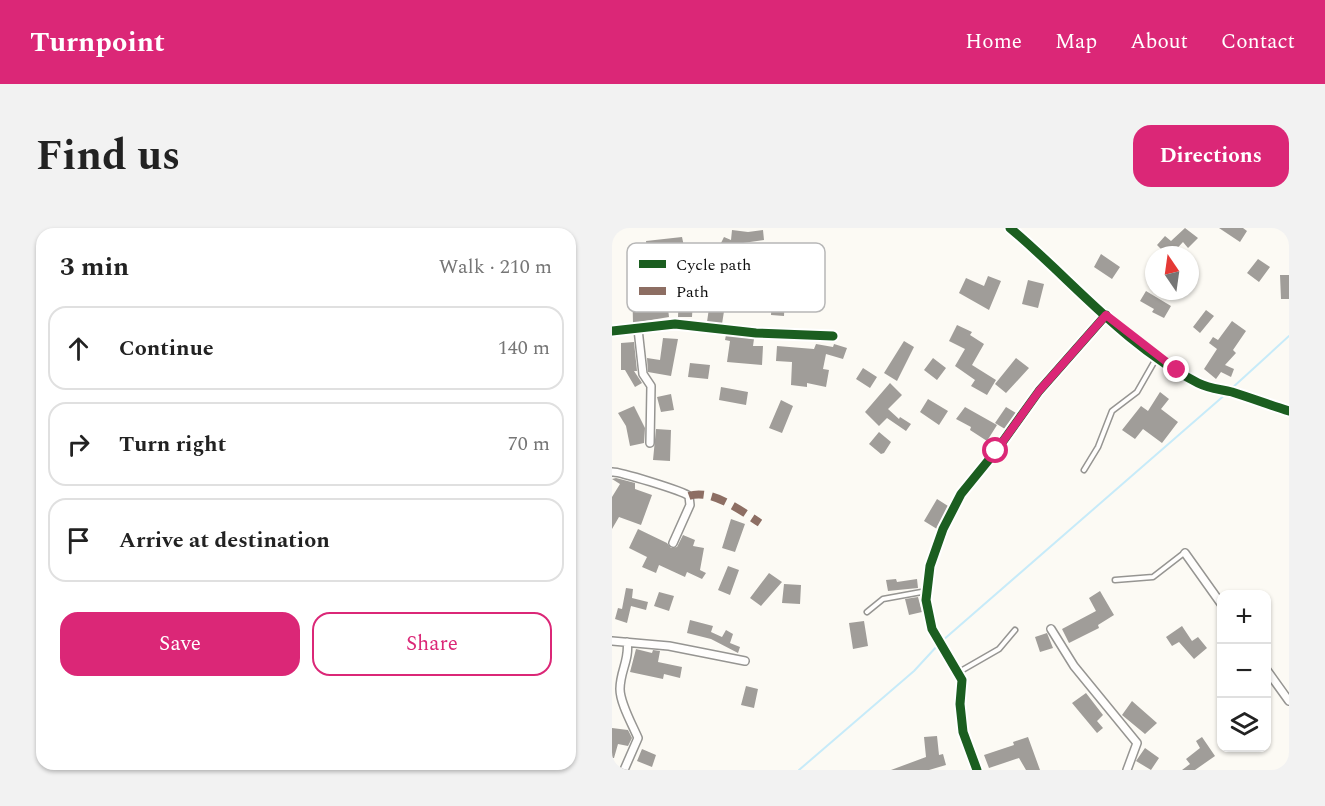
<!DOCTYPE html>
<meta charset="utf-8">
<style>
body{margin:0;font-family:Spectral,serif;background:#f2f2f2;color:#222}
.controls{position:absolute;right:18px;bottom:18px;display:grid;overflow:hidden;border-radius:12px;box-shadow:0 2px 4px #0004}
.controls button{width:54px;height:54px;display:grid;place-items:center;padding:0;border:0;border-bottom:2px solid #e0e0e0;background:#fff;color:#222;font:30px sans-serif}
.compass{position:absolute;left:533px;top:18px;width:54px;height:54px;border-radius:50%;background:#fff;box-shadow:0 2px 4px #0004;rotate:347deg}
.stop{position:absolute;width:18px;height:18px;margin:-14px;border:4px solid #db2777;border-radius:50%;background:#fff}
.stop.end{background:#db2777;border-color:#fff;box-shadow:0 2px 6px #0008}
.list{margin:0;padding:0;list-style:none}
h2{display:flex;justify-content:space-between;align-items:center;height:78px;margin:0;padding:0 24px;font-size:26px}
h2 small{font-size:20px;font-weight:400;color:#767676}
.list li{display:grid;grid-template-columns:39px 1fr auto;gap:18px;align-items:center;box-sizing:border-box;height:84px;margin:0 12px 12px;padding:0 12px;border:2px solid #e0e0e0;border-radius:18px}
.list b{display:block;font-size:22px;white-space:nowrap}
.list em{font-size:20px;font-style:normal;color:#767676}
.actions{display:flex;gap:12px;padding:18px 24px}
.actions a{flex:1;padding:14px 0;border:2px solid #db2777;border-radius:18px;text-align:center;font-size:21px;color:#db2777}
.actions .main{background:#db2777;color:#fff}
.icon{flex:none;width:33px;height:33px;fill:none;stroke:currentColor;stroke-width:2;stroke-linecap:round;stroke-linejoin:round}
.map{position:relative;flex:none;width:677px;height:542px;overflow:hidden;border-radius:18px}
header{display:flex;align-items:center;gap:36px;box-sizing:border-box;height:84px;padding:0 30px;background:#db2777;color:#fff}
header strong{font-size:28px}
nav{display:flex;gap:33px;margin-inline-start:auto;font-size:21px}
.intro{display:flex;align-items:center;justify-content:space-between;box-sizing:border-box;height:144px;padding:0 36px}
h1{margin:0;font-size:42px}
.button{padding:15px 27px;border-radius:18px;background:#db2777;color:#fff;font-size:21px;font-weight:700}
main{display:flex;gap:36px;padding:0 36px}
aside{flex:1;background:#fff;border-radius:18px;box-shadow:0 2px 4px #0004}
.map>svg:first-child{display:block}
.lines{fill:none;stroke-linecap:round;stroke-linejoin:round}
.stream{stroke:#c7ebf9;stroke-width:2}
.building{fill:#a09d99}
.service-casing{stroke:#969592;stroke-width:7}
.minor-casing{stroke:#969592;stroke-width:10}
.service{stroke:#fffefd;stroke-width:4}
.minor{stroke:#fffefd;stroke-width:7}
.quiet{stroke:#8d6e63;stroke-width:8;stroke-dasharray:15 8;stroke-linecap:butt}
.cycleway-casing{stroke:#fff;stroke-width:13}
.cycleway{stroke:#1b5e20;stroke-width:9}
.route{stroke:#db2777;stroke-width:8}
.key{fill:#fff;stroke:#b7b7b7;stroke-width:1.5}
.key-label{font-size:16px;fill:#0f0f0f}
</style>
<header>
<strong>Turnpoint</strong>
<nav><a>Home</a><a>Map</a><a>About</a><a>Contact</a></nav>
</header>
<div class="intro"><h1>Find us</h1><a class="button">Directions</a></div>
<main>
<aside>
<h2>3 min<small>Walk · 210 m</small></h2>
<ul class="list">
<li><svg class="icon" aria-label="ahead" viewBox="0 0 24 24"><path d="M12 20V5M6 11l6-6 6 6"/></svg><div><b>Continue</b></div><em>140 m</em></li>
<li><svg class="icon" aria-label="right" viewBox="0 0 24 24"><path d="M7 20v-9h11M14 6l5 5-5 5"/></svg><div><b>Turn right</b></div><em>70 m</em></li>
<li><svg class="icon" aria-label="arrive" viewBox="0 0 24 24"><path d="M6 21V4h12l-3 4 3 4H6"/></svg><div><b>Arrive at destination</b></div></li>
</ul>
<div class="actions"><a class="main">Save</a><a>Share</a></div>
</aside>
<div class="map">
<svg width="677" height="542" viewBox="0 0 677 542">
<rect width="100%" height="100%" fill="#fcfaf4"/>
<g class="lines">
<path class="stream" d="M619,161L677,108
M330,413L615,165
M187,542L302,443L326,417"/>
</g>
<path class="building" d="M573,0L586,10L576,20L571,14L559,27H555L545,17L553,8L559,13Z
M607,0H631L635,3L628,14Z
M120,2L136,4L151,2L152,12L131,15L130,23L127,22L124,46L87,44L88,30L101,31L112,9L119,12Z
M70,9L73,23L47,28V21L35,23L34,13Z
M489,26L508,39L500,51L482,39Z
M646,31L658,39L647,54L635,45Z
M143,36L165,38L166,53L181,54L180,66L173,65L172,88L159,87L160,69L133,67L132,78L113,77L110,96L95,94L98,73L81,71L80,89H66L67,61L91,62V59L101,58L118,60L144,57Z
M668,47H677V71H669Z
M376,48L389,53L377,82L347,65L354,50L372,58Z
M37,52L38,65L54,63L57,89L21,95L20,53Z
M416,52L432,56L426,80L410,76Z
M534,63L559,78L552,90L540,84L542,81L528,73Z
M594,82L602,88L588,105L581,99Z
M620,93L634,103L621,122L624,125L613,137L622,141L619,149L609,144L604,151L592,141L605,121L597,115L601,109L606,112Z
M345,97L360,104L358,107L372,116L360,137L384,152L375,167L359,158L363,152L343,138L353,121L337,113Z
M114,107L142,111L141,118H151L150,137L115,134L118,113L113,112Z
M51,110L66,111L59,148L36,144L35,130L48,132Z
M292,113L302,119L285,153L272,145Z
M22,114L25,143H22L30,155L23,159L13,142H9V115Z
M204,116L221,119L222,116L235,120L231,131L214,126L211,141L217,142L214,159L195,155V159L179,157L180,134L164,133L165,118L202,121Z
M321,130L334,140L325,152L312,142Z
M404,130L417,140L394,165L383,156Z
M78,135L98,137L96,151L76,149Z
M251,140L265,149L258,160L244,151Z
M278,155L290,167L276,181L287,191L288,189L299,196L294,203L275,190L267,198L253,184Z
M109,159L136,164L134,177L107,172Z
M548,164L557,171L549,181L566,194L550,215L531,201L523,211L510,202L529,178L536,183Z
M59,166L62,182L49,184L45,169Z
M316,171L336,183L327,197L308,184Z
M169,172L181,178L170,205L157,200Z
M22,178L33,200L32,215L18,218L14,198L6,185Z
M353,179L385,197L375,213L358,202L359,199L344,191Z
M394,179L404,185L393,201L383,195Z
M44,201L59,202L58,233L41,232Z
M267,204L279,214L272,225L269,226L257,216Z
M4,250L23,255V261L40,267L29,297L7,289L0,301V269L8,256L0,251Z
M325,271L336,278L325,301L312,293Z
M119,291L133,296L123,324L110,320Z
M26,301L55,315L59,320L65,319L71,307L83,312L81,318L92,320L88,342L94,345L90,351L75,344L73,349L47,337L44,345L30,339L35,329L17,320Z
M116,338L127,342L118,367L106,362Z
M157,345L170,354L149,378L138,370Z
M284,351L285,354L305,351L306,360L276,363L274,352Z
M172,356L189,357L188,376L170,375Z
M14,360L21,361L20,370L36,374L34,382L19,378L15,395L3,391L6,380L10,381Z
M488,363L502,387L486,397L487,400L457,415L450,401L484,383L477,370Z
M47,364L62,368L57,383L42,378Z
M306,369L310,384L297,387L293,371Z
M78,392L101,398L99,404L110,409L114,402L121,406L118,415L128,419L126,425L99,411L75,405Z
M252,393L256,418L241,421L237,395Z
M570,398L580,413L586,409L595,420L582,431L567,414L560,418L554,409Z
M435,405L441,420L428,424L423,409Z
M24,421L40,425L41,422L48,423L46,434L70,439L68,450L52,446L51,451L18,444Z
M134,458L146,461L142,480L129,477Z
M474,465L491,487L485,493L491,500L485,505L460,475Z
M520,473L545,495L533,506L510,487Z
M0,500L16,502L20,510L16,518L6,516L2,530H0Z
M325,508L327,527L331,526L334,537L317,542H279L314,529L312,509Z
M416,509L428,542H414L407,530L377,540L372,527L402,517L401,514Z
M590,509L603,528L583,542H570L578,536L574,531L588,520L584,513Z
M533,520L547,530L539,542L524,533Z
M30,521L44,527L40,539L25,533Z"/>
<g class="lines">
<g class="service-casing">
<path id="service" d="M472,242L486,219L500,183L525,164L545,129
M503,352L541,349L572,325
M255,384L271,371L315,363
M347,444L387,421L403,402"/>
</g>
<g class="minor-casing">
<path id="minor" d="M398,0C459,51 513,118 586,155C598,161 608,161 620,164C639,170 658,177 677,183
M26,101L31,146L39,158L38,215
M0,103L63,96L144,105L221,108
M0,244C6,243 71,263 77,268L78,277L61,315
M573,325L610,377
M439,401L462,438L525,515L515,542
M0,413L57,418L133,433
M654,441L677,473
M12,542L26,510C20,496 8,475 8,461C8,443 18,431 15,414
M365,542L351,504L348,476L350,452L320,401L314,372L318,338L331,301L349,266L384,223L427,163L494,87"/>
</g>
<use href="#service" class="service"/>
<use href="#minor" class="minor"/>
<path class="quiet" d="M77,268C99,260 131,284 148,295"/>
<g class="cycleway-casing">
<path id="cycleway" d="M398,0C459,51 513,118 586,155C598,161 608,161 620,164C639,170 658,177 677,183
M0,103L63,96L144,105L221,108
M365,542L351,504L348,476L350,452L320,401L314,372L318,338L331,301L349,266L384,223L427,163L494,87"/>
</g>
<use href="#cycleway" class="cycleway"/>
</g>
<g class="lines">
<path class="route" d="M384,223L427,163L494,87L565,142"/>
</g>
<rect x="15" y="15" width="198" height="69" rx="9" class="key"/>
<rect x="27" y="32" width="27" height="8" fill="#1b5e20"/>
<rect x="27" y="59" width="27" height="8" fill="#8d6e63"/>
<g class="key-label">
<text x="64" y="42">Cycle path</text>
<text x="64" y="69">Path</text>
</g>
</svg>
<div class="controls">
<button>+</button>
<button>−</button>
<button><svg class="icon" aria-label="layers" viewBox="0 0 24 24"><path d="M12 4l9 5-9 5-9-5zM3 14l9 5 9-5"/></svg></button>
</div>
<svg class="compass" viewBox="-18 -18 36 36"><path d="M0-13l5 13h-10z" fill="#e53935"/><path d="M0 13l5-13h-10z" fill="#767676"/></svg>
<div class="stop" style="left:384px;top:223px"></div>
<div class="stop end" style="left:565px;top:142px"></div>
</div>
</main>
